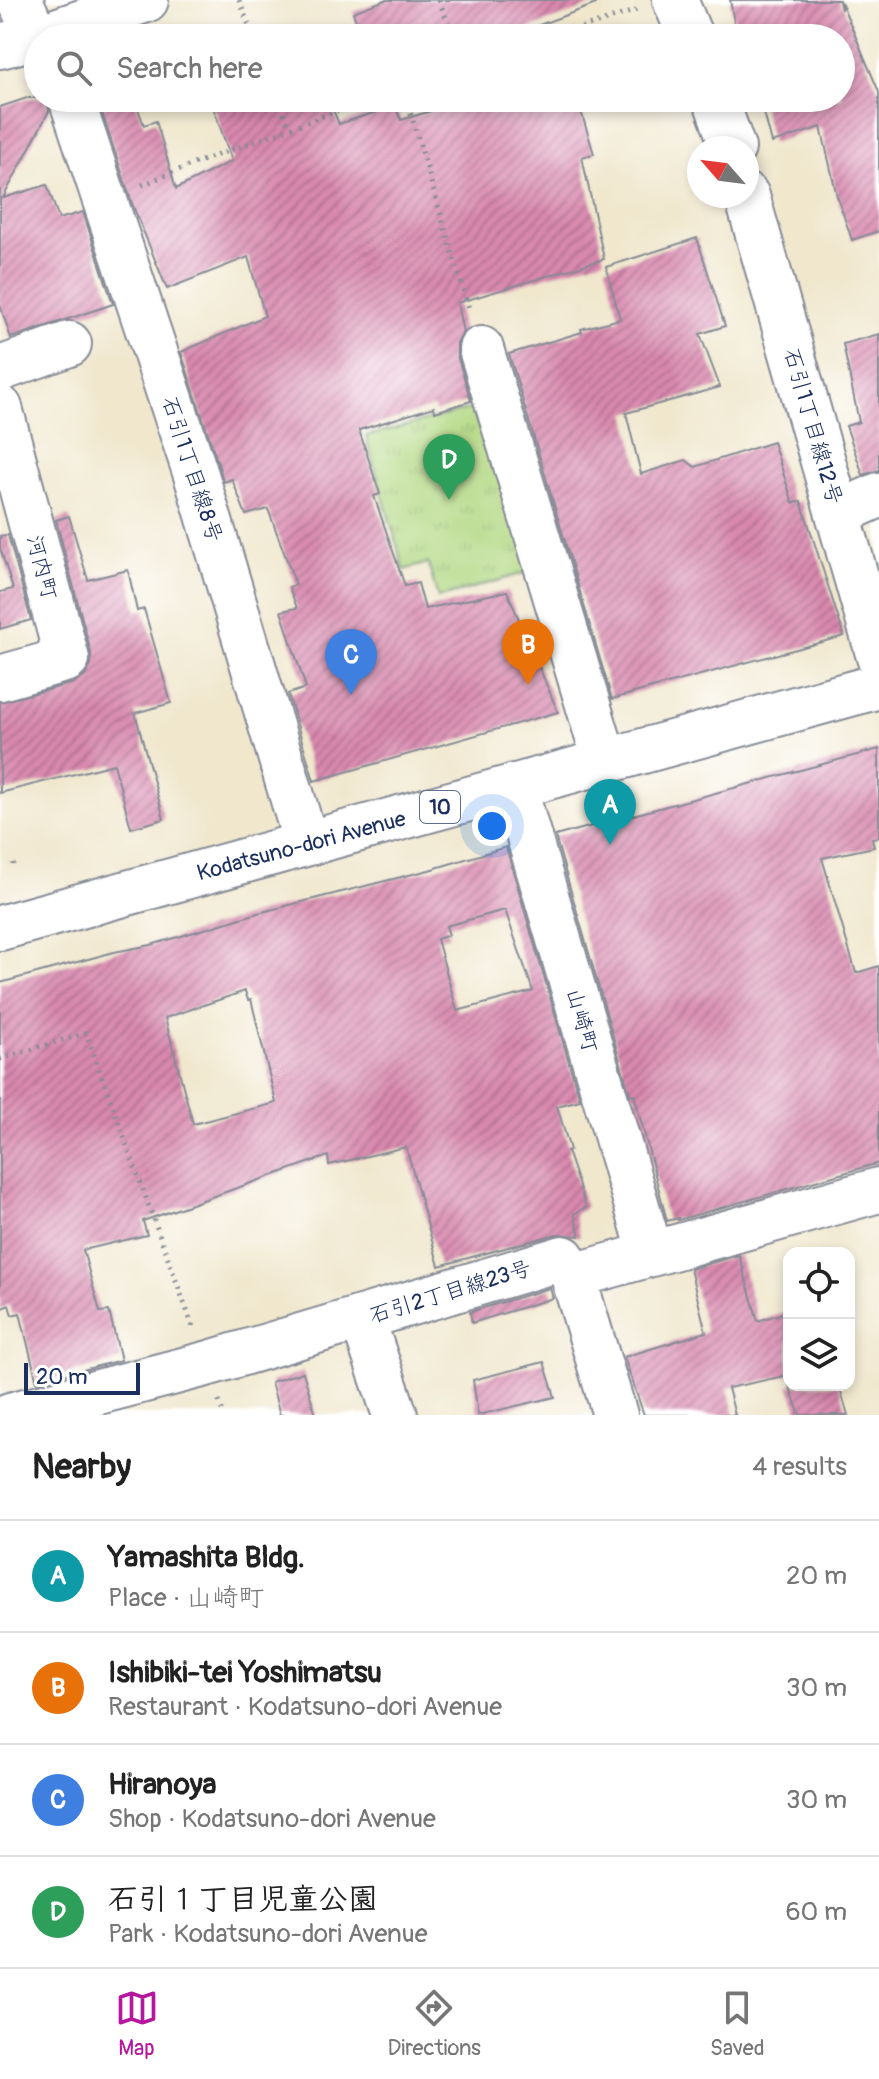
<!DOCTYPE html>
<meta charset="utf-8">
<style>
body{margin:0;font-family:Pangolin,"Klee One",sans-serif;background:#f2f2f2;color:#222}
.controls{position:absolute;right:24px;bottom:24px;display:grid;overflow:hidden;border-radius:16px;box-shadow:0 4px 12px #0003}
.controls button{width:72px;height:72px;display:grid;place-items:center;padding:0;border:0;border-bottom:2px solid #e0e0e0;background:#fff;color:#222;font:40px sans-serif}
.compass{position:absolute;left:687px;top:136px;width:72px;height:72px;border-radius:50%;background:#fff;box-shadow:0 4px 12px #0003;rotate:298deg}
.scale{position:absolute;left:24px;bottom:20px;width:116px;box-sizing:border-box;padding-left:8px;border:4px solid #1b2f5e;border-top:0;font-size:22px;line-height:28px;white-space:nowrap;color:#1b2f5e;-webkit-text-stroke:6px #fff;paint-order:stroke}
.you{position:absolute;left:492px;top:826px;width:28px;height:28px;margin:-20px;border:6px solid #fff;border-radius:50%;background:#1a73e8;box-shadow:0 0 0 12px #1a73e833}
.badge{display:grid;place-items:center;width:52px;height:52px;border-radius:50%;background:#b5179e;color:#fff;font-size:26px;font-weight:700}
.pin{position:absolute;translate:-50% -66px;filter:drop-shadow(0 2px 4px #0008)}
.pin::after{content:'';position:absolute;top:42px;width:28px;height:24px;background:inherit;clip-path:polygon(0 0,100% 0,50% 100%)}
.list{margin:0;padding:0;list-style:none}
h2{display:flex;justify-content:space-between;align-items:center;height:104px;margin:0;padding:0 32px;font-size:34px}
h2 small{font-size:26px;font-weight:400;color:#767676}
.list li{display:grid;grid-template-columns:52px 1fr auto;gap:24px;align-items:center;box-sizing:border-box;height:112px;padding:0 32px;border-top:2px solid #e0e0e0}
.list b{display:block;font-size:30px;white-space:nowrap}
.list p{margin:0;font-size:26px;white-space:nowrap;color:#767676}
.list em{font-size:26px;font-style:normal;color:#767676}
.icon{flex:none;width:44px;height:44px;fill:none;stroke:currentColor;stroke-width:2;stroke-linecap:round;stroke-linejoin:round}
.map{position:relative;flex:none;width:879px;height:1415px;overflow:hidden}
.search{position:absolute;background:#fff;box-shadow:0 4px 12px #0003;left:24px;right:24px;top:24px;height:88px;display:flex;align-items:center;gap:20px;box-sizing:border-box;padding:0 28px;border-radius:44px;color:#767676;font-size:30px}
.sheet{height:552px;background:#fff}
nav{display:flex;justify-content:space-around;align-items:center;box-sizing:border-box;height:112px;border-top:2px solid #e0e0e0;background:#fff;font-size:22px;color:#767676}
nav a{display:grid;justify-items:center;gap:4px}
nav .on{color:#b5179e}
.map>svg:first-child{display:block}
.park{fill:url(#park-tufts);stroke:#668470;stroke-width:2}
.building{fill:url(#building-hatch);fill-rule:evenodd}
.lines{fill:none;stroke-linecap:round;stroke-linejoin:round}
.minor-casing{stroke:#868b96;stroke-width:48}
.major-casing{stroke:#868b96;stroke-width:48}
.path{stroke:#868b96;stroke-width:5;stroke-dasharray:2 6;stroke-linecap:butt}
.minor{stroke:#fff;stroke-width:44}
.major{stroke:#fff;stroke-width:44}
.labels{text-anchor:middle;stroke-width:8;stroke-linejoin:round;paint-order:stroke}
.shield{fill:#fff;stroke:#5f6d8e;stroke-width:2}
.shield-label{font-size:20px;font-weight:bold;fill:#1b2f5e}
.street-label{font-size:22px;fill:#1b2f5e;stroke:#fff}
</style>
<div class="map">
<svg width="879" height="1415" viewBox="0 0 879 1415">
<defs>
<pattern id="park-tufts" width="24" height="20" patternUnits="userSpaceOnUse" patternTransform="scale(2)"><rect width="24" height="20" fill="#b2d882"/><path d="M3 7l-1-3M5 7V3M7 7l1-3M15 17l-1-3M17 17v-4M19 17l1-3" fill="none" stroke="#98ba73"/></pattern>
<pattern id="building-hatch" width="6" height="6" patternUnits="userSpaceOnUse" patternTransform="scale(2)"><rect width="6" height="6" fill="#d988ae"/><path d="M-1 1l2-2M0 6l6-6M5 7l2-2" fill="none" stroke="#af7091"/></pattern>
</defs>
<rect width="100%" height="100%" fill="#fff"/>
<filter id="ink" filterUnits="userSpaceOnUse"><feTurbulence type="fractalNoise" baseFrequency=".0125" numOctaves="2"/><feDisplacementMap in="SourceGraphic" scale="16" xChannelSelector="R" yChannelSelector="G"/><feConvolveMatrix kernelMatrix="1 2 1 2 8 2 1 2 1" color-interpolation-filters="sRGB"/></filter>
<filter id="wash" filterUnits="userSpaceOnUse"><feTurbulence type="fractalNoise" baseFrequency=".006" numOctaves="4" result="noise"/><feDisplacementMap in="SourceGraphic" scale="32" xChannelSelector="R" yChannelSelector="G"/><feGaussianBlur stdDeviation="1.8" result="paint"/><feColorMatrix in="noise" values="0 0 0 0 0 0 0 0 0 0 0 0 0 0 0 0 0 1.4 0 .05"/><feComposite in="paint" operator="in"/></filter>
<g filter="url(#wash)">
<rect width="100%" height="100%" fill="#f0e7cd"/>
<path class="park" d="M486,405L535,570L438,598L428,563L404,570L366,436Z"/>
<g id="blocks">
<path class="building" d="M385,0H596V4L504,38H361L353,12Z
M730,0H839L841,10V2L879,92V231L852,240L837,196L821,127L772,143L760,98H841V38H737Z
M27,98H47L49,111L3,198L47,185L59,219L83,212L113,304L11,338L0,305V107Z
M97,98H134L144,125L156,121L176,189L232,161L210,98H328L339,124L395,106L401,120L474,98H577L594,154L582,157L604,259L457,303L463,332L457,343V355L471,401L435,412L434,407L359,430L380,494L374,496L405,586L418,583L425,609L507,591L558,712L314,781L288,694L306,688L281,611L297,608L289,587L296,585L268,509L246,515L232,479L224,482L181,352L265,316L248,257L167,289L133,206Z
M697,238L725,326L700,334L720,387L626,413L641,474L686,460L695,467L773,442L793,503L801,501L844,636L612,699L509,354L582,332L581,329L620,319L606,267Z
M879,334V470L863,475L846,426L859,422L843,344Z
M69,516L88,580L128,570L137,611L144,609L171,703L135,713L164,819L131,828L114,764L0,793V702L74,683L85,676L91,665V653L56,520Z
M8,535L31,620L0,629V592L13,589L0,548V536Z
M879,749V837L872,838L874,847L822,858L856,973L879,966V1163L678,1220V1218L667,1221L634,1094L630,1095L555,836Z
M506,847L580,1100L557,1106L570,1150L567,1151L586,1207L574,1214L580,1236L556,1234L439,1266L406,1147L329,1165L328,1156L143,1221L147,1235L83,1250L100,1312L109,1311L121,1360L37,1382L20,1313L12,1315L9,1305L0,1309V983L114,952L151,945L258,913L429,870ZM505,910L533,991L457,1011L437,939L449,935L446,926ZM245,991L248,1000L251,999L276,1103L193,1124L165,1018Z
M739,1255L758,1321L789,1311V1375L728,1388L735,1415H644L624,1357L706,1332L690,1269Z
M550,1288L553,1298L472,1323L470,1312Z
M544,1362L555,1397L478,1415L473,1380Z
M303,1372L316,1415H280L271,1382Z
M789,1385H839L848,1415H800Z"/>
</g>
</g>
<g filter="url(#ink)">
<use href="#blocks" fill-opacity="0" stroke="#868b96" stroke-width="2"/>
<g class="lines">
<g class="minor-casing">
<path id="minor" d="M20,0L36,37
M675,0L691,38
M0,46L50,33L146,0
M71,98L197,478L306,843
M715,98L733,148
M747,196L879,657
M481,349L605,761
M0,369L69,344
M0,408L67,659L0,678
M839,513L879,495
M514,786L651,1254
M573,1276L879,1190
M362,1318L395,1415
M10,1415L206,1364L563,1258L573,1276L615,1415"/>
</g>
<g class="major-casing">
<path id="major" d="M0,928L879,686"/>
</g>
<path class="path" d="M239,0L254,38
M439,0L454,38
M551,38L637,10
M278,98L289,127
M406,98L469,309
M142,185L193,164L372,98
M13,863L14,871
M0,1059L86,1033L193,1327
M219,1401L224,1415"/>
<use href="#minor" class="minor"/>
<use href="#major" class="major"/>
</g>
</g>
<g class="labels">
<rect class="shield" x="420" y="791" width="40" height="32" rx="6"/>
<g class="shield-label">
<text x="440" y="814">10</text>
</g>
<g class="street-label">
<text transform="translate(814 426) rotate(74)" y="8">石引1丁目線12号</text>
<text transform="translate(193 469) rotate(72)" y="8">石引1丁目線8号</text>
<text transform="translate(43 567) rotate(75)" y="8">河内町</text>
<text transform="translate(301 845) rotate(-15)" y="8">Kodatsuno-dori Avenue</text>
<text transform="translate(583 1020) rotate(74)" y="8">山崎町</text>
<text transform="translate(450 1291) rotate(-17)" y="8">石引2丁目線23号</text>
</g>
</g>
</svg>
<div class="controls">
<button><svg class="icon" aria-label="locate" viewBox="0 0 24 24"><circle cx="12" cy="12" r="6"/><path d="M12 2v4M12 18v4M2 12h4M18 12h4"/></svg></button>
<button><svg class="icon" aria-label="layers" viewBox="0 0 24 24"><path d="M12 4l9 5-9 5-9-5zM3 14l9 5 9-5"/></svg></button>
</div>
<svg class="compass" viewBox="-18 -18 36 36"><path d="M0-13l5 13h-10z" fill="#e53935"/><path d="M0 13l5-13h-10z" fill="#767676"/></svg>
<div class="scale">20 m</div>
<div class="you"></div>
<div class="pin badge" style="left:610px;top:845px;background:#0f9aa8">A</div>
<div class="pin badge" style="left:528px;top:685px;background:#e8710a">B</div>
<div class="pin badge" style="left:351px;top:695px;background:#3f7fe0">C</div>
<div class="pin badge" style="left:449px;top:500px;background:#2e9e5b">D</div>
<div class="search"><svg class="icon" aria-label="search" viewBox="0 0 24 24"><circle cx="10" cy="10" r="6"/><path d="M15 15l6 6"/></svg>Search here</div>
</div>
<section class="sheet">
<h2>Nearby<small>4 results</small></h2>
<ul class="list">
<li><span class="badge" style="background:#0f9aa8">A</span><div><b>Yamashita Bldg.</b><p>Place · 山崎町</p></div><em>20 m</em></li>
<li><span class="badge" style="background:#e8710a">B</span><div><b>Ishibiki-tei Yoshimatsu</b><p>Restaurant · Kodatsuno-dori Avenue</p></div><em>30 m</em></li>
<li><span class="badge" style="background:#3f7fe0">C</span><div><b>Hiranoya</b><p>Shop · Kodatsuno-dori Avenue</p></div><em>30 m</em></li>
<li><span class="badge" style="background:#2e9e5b">D</span><div><b>石引１丁目児童公園</b><p>Park · Kodatsuno-dori Avenue</p></div><em>60 m</em></li>
</ul>
</section>
<nav>
<a class="on"><svg class="icon" aria-label="map" viewBox="0 0 24 24"><path d="M3 6l6-2 6 2 6-2v14l-6 2-6-2-6 2zM9 4v14M15 6v14"/></svg>Map</a>
<a><svg class="icon" aria-label="directions" viewBox="0 0 24 24"><path d="M12 3l9 9-9 9-9-9zM9 14v-3h6M13 9l2 2-2 2"/></svg>Directions</a>
<a><svg class="icon" aria-label="saved" viewBox="0 0 24 24"><path d="M7 4h10v16l-5-4-5 4z"/></svg>Saved</a>
</nav>
